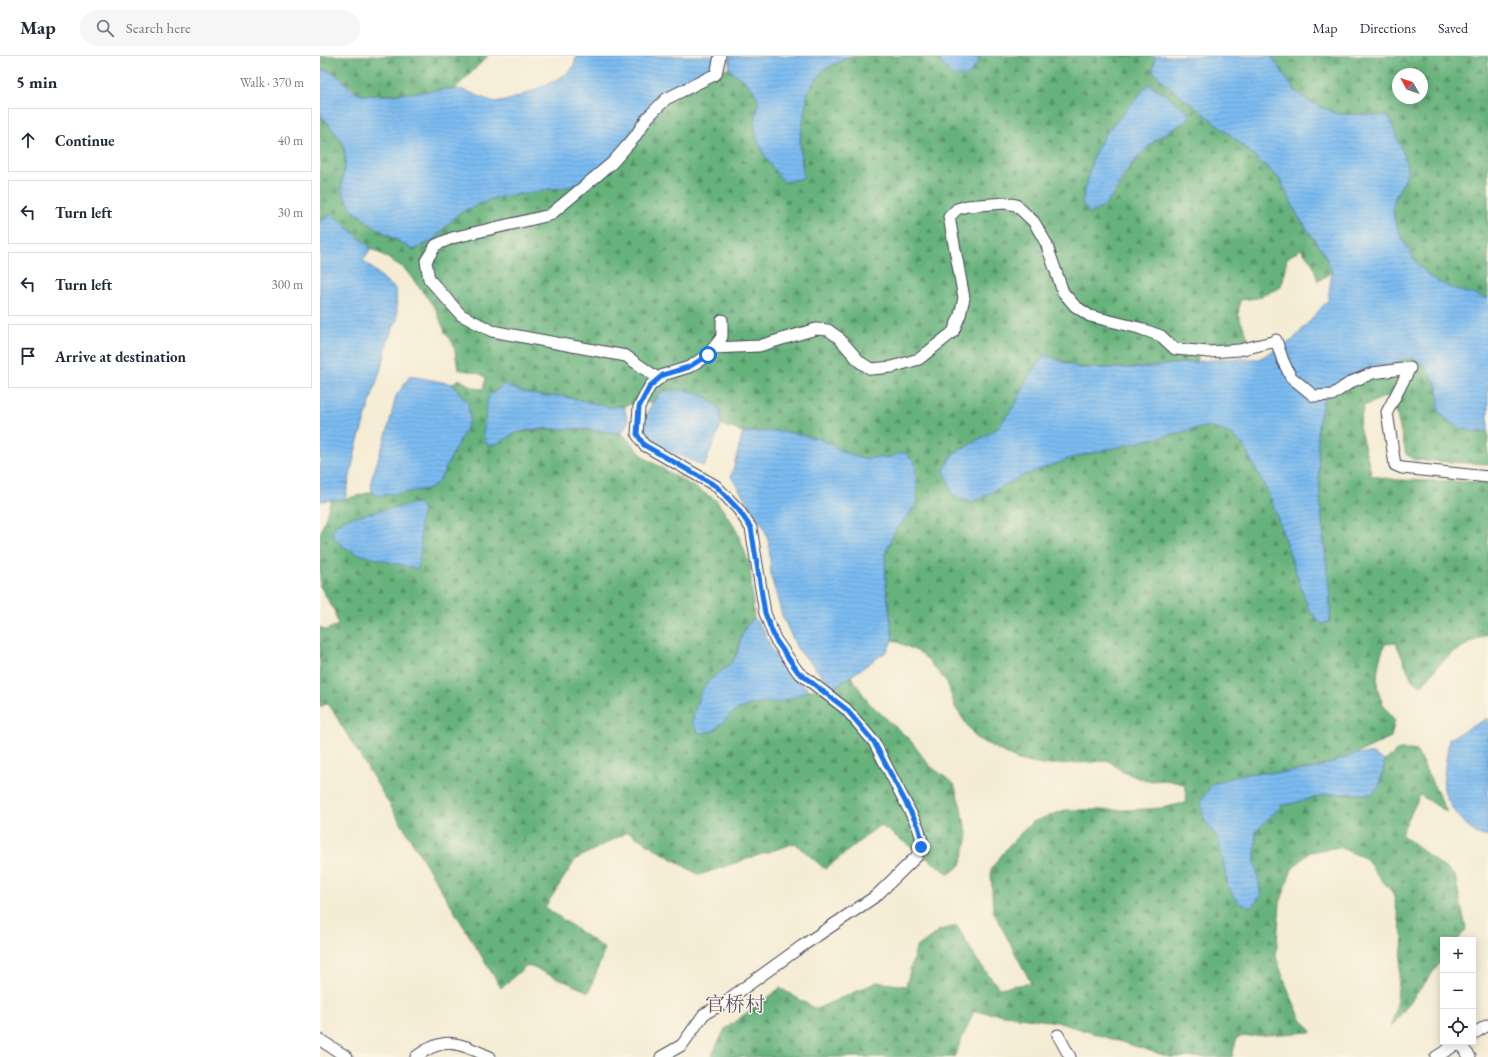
<!DOCTYPE html>
<meta charset="utf-8">
<style>
body{margin:0;font-family:"EB Garamond","Noto Serif SC",serif;background:#f6f6f7;color:#1f2937}
.controls{position:absolute;right:12px;bottom:12px;display:grid;overflow:hidden;border-radius:0px;box-shadow:0 2px 10px #0003}
.controls button{width:36px;height:36px;display:grid;place-items:center;padding:0;border:0;border-bottom:1px solid #e0e1e3;background:#fff;color:#1f2937;font:20px sans-serif}
.compass{position:absolute;left:1072px;top:12px;width:36px;height:36px;border-radius:50%;background:#fff;box-shadow:0 2px 10px #0003;rotate:310deg}
.stop{position:absolute;width:12px;height:12px;margin:-9px;border:3px solid #1a73e8;border-radius:50%;background:#fff}
.stop.end{background:#1a73e8;border-color:#fff;box-shadow:0 1px 4px #0008}
.list{margin:0;padding:0;list-style:none}
h2{display:flex;justify-content:space-between;align-items:center;height:52px;margin:0;padding:0 16px;font-size:17px}
h2 small{font-size:13px;font-weight:400;color:#747a83}
.list li{display:grid;grid-template-columns:26px 1fr auto;gap:12px;align-items:center;box-sizing:border-box;height:64px;margin:0 8px 8px;padding:0 8px;border:1px solid #e0e1e3;border-radius:0px}
.list b{display:block;font-size:15px;white-space:nowrap}
.list em{font-size:13px;font-style:normal;color:#747a83}
.icon{flex:none;width:22px;height:22px;fill:none;stroke:currentColor;stroke-width:2;stroke-linecap:round;stroke-linejoin:round}
.map{position:relative;flex:none;width:1168px;height:1001px;overflow:hidden}
header{display:flex;align-items:center;gap:24px;box-sizing:border-box;height:56px;padding:0 20px;background:#fff;border-bottom:1px solid #e0e1e3}
header strong{font-size:19px}
nav{display:flex;gap:22px;margin-inline-start:auto;font-size:14px}
.search{width:280px;height:36px;background:#f6f6f7;display:flex;align-items:center;gap:10px;box-sizing:border-box;padding:0 14px;border-radius:22px;color:#747a83;font-size:15px}
main{display:flex}
aside{flex:1;background:#fff}
.map>svg:first-child{display:block}
.forest{fill:url(#forest-firs);stroke:#446a5c;fill-rule:evenodd}
.water{fill:url(#water-rules);stroke:#4f6e96}
.lines{fill:none;stroke-linecap:round;stroke-linejoin:round}
.street-casing{stroke:#424052;stroke-width:13}
.street{stroke:#fff;stroke-width:11}
.route{stroke:#1a73e8;stroke-width:5}
.labels{text-anchor:middle;stroke-width:3;stroke-linejoin:round;paint-order:stroke}
.quarter-label{font-size:20px;fill:#5d5271;stroke:#fcf5e5}
</style>
<header>
<strong>Map</strong>
<div class="search"><svg class="icon" aria-label="search" viewBox="0 0 24 24"><circle cx="10" cy="10" r="6"/><path d="M15 15l6 6"/></svg>Search here</div>
<nav><a>Map</a><a>Directions</a><a>Saved</a></nav>
</header>
<main>
<aside>
<h2>5 min<small>Walk · 370 m</small></h2>
<ul class="list">
<li><svg class="icon" aria-label="ahead" viewBox="0 0 24 24"><path d="M12 20V5M6 11l6-6 6 6"/></svg><div><b>Continue</b></div><em>40 m</em></li>
<li><svg class="icon" aria-label="left" viewBox="0 0 24 24"><path d="M17 20v-9H6M10 6l-5 5 5 5"/></svg><div><b>Turn left</b></div><em>30 m</em></li>
<li><svg class="icon" aria-label="left" viewBox="0 0 24 24"><path d="M17 20v-9H6M10 6l-5 5 5 5"/></svg><div><b>Turn left</b></div><em>300 m</em></li>
<li><svg class="icon" aria-label="arrive" viewBox="0 0 24 24"><path d="M6 21V4h12l-3 4 3 4H6"/></svg><div><b>Arrive at destination</b></div></li>
</ul>
</aside>
<div class="map">
<svg width="1168" height="1001" viewBox="0 0 1168 1001">
<defs>
<pattern id="forest-firs" width="22" height="20" patternUnits="userSpaceOnUse"><rect width="22" height="20" fill="#66b27c"/><path d="M5 1l3.5 6h-7zM16 11l3.5 6h-7z" fill="#549067"/></pattern>
<pattern id="water-rules" width="6" height="5" patternUnits="userSpaceOnUse"><rect width="6" height="5" fill="#7cbbf0"/><path d="M0 2.5h6" fill="none" stroke="#6ba0cf"/></pattern>
</defs>
<rect width="100%" height="100%" fill="#fcf5e5"/>
<filter id="ink" filterUnits="userSpaceOnUse"><feTurbulence type="fractalNoise" baseFrequency=".025" numOctaves="2"/><feDisplacementMap in="SourceGraphic" scale="8" xChannelSelector="R" yChannelSelector="G"/><feConvolveMatrix kernelMatrix="1 2 1 2 8 2 1 2 1" color-interpolation-filters="sRGB"/></filter>
<filter id="wash" filterUnits="userSpaceOnUse"><feTurbulence type="fractalNoise" baseFrequency=".012" numOctaves="4" result="noise"/><feDisplacementMap in="SourceGraphic" scale="16" xChannelSelector="R" yChannelSelector="G"/><feGaussianBlur stdDeviation="0.9" result="paint"/><feColorMatrix in="noise" values="0 0 0 0 0 0 0 0 0 0 0 0 0 0 0 0 0 1.4 0 .05"/><feComposite in="paint" operator="in"/></filter>
<g filter="url(#wash)">
<rect width="100%" height="100%" fill="#f4ecd3"/>
<path class="forest" d="M0,0H168L135,33L90,38L41,39L10,14H0Z
M531,0H617L624,11L659,5V0H835L833,15L918,85L960,123L978,160L1004,197L1012,216L998,225L992,206L981,193L967,202L961,231L937,242L920,244L918,259L928,282L912,289L898,286L882,290L876,306L820,312H760L739,303L708,321L697,346L677,373L632,399L625,414L633,440L653,446L702,420L754,401L888,370L911,378L923,389L950,440L989,554L1002,568L1010,565V541L1001,458L997,375L1004,341L1024,321L1095,301L1105,311L1118,331L1119,356L1157,377L1168,375V408L1094,404L1086,398L1074,346L1066,340L1044,350L1039,370L1052,420L1078,424L1168,426V578C1152,586 1131,595 1119,609C1112,616 1108,624 1100,630L1092,624L1076,587L1065,588C1054,617 1052,640 1075,664L1071,681L1036,698L993,713L967,716L884,763L899,784L908,830L941,839L935,806L936,775L961,750L1008,738H1051L1059,731L1065,705L1078,694H1096L1127,756L1100,739L1081,778L1135,820L1146,873L1138,884H1123V903L1071,971L1076,953L1083,882L1073,837L1054,815L1047,803L1019,791L990,796L972,813L960,847L956,901L966,929L980,961L992,976L917,981L912,1001H850L737,966L654,955L634,1001H391L405,973L460,932L496,953L557,926L586,930L596,892L620,874L637,870L657,904L679,932L711,927L673,855L671,813L690,788L712,766L745,754H806L841,752L865,747L867,737L864,728L846,724L826,725L803,716L789,705L720,709L698,704L656,682L635,651L627,626L601,597L573,584L566,530L565,498L575,475L596,449L584,397L570,401L542,403L522,395L440,375L423,376L401,369L400,353L342,335L332,346L289,351L243,340H221L199,335L184,328L174,389L198,376L243,372L302,377L325,402L396,444L416,473L430,509L434,563C419,573 422,586 415,601C410,612 396,619 387,627L393,675L416,654L436,647L460,646L490,634L513,632L531,620L548,646L590,684L609,709L634,728L641,752L648,781L641,809L629,818L560,769L505,813L475,787L379,819L308,776L256,803L225,851L285,893L269,936L207,909L181,932L8,647L0,651V571L6,574L18,569L14,554L0,530V479L11,444L25,443L52,436L56,440L141,337L132,328L139,323L154,332L163,333L166,322C159,315 148,316 138,313L134,289L125,276L116,253L84,212L51,192L0,165V58C16,78 29,86 24,114C23,119 20,129 22,135C33,164 68,179 93,194L112,185L139,157L174,142L252,130L301,91L321,59L340,40L372,26L390,14L409,13L430,30L438,42L435,71L483,110L480,84L488,35L503,14ZM829,28L839,33L862,69C826,87 812,104 794,140L762,147L774,98Z
M951,0H1168V242L1138,236L1111,223L1091,201L1075,168L1073,146L1088,114L1084,100L1076,82L1047,58H1018L994,48L975,35ZM1078,18H1102V42H1078Z"/>
<path class="water" d="M257,0H397L390,14L372,26L340,40L321,59L301,91L279,114L252,130L174,142L139,157L112,185L93,194L57,172L32,153L21,133L26,102L23,86L0,58V14C23,14 26,37 43,39C73,42 103,34 133,33C150,32 163,46 180,46C192,45 243,23 251,14C254,10 255,4 257,0Z
M410,0H531L503,14L488,35L480,84L483,122L465,126C452,114 435,87 435,69C435,61 440,49 437,41C433,29 419,21 409,13Z
M617,0H659V5L648,20H634L624,11Z
M835,0H951L975,35L994,48L1018,58L1069,60C1074,76 1085,97 1087,112C1089,122 1076,135 1074,145C1071,157 1076,170 1081,180C1102,224 1122,232 1168,242V375C1149,378 1132,370 1119,356L1118,331L1105,311L1094,301L1024,321L1004,341L997,375L1001,458L1010,541V565L1002,568L989,554L950,440L923,389L911,378L888,370L754,401L702,420L653,446L633,440L624,414L632,399L677,373L697,346L708,321L724,299L760,312H820L901,303H939L973,284L1008,244L1012,216L1004,197L978,160L960,123L918,85L845,27L833,15Z
M829,28L866,53L870,62C861,70 850,73 841,80C829,89 817,101 808,113C795,129 792,153 769,157L762,147L774,98L786,77Z
M12,158L51,192L43,204L76,234L77,263L68,283L64,302L37,388L25,443L0,445V165Z
M90,320L132,328L148,347L150,364L119,425L110,433L56,440L52,436L51,425L68,373L76,340Z
M184,328L199,335L221,340H243L289,351L304,350L308,366L302,377C269,374 233,369 199,376C188,379 180,389 168,390L163,379L168,341Z
M367,334L386,341L400,353L401,369L384,410C347,393 299,383 342,335Z
M463,375L500,383L522,395L542,403L570,401L584,396L595,407L597,431L596,449L575,475L565,498L566,530L573,584L566,596L513,632L477,592L462,559L451,520L449,488L444,471L411,421L423,376Z
M98,447L103,455L100,464L101,494L97,513L38,498L21,489L12,478L16,468L31,461Z
M434,563C446,573 448,589 456,601C465,615 477,625 490,634L460,646L436,647L416,654L393,675L379,677L372,666C376,652 378,636 388,626C396,618 407,613 414,603C423,588 418,574 434,563Z
M1168,662V780C1150,782 1127,749 1124,733C1122,724 1128,694 1129,683Z
M1036,698H1052L1065,705L1059,731L1051,738H1008L961,750L936,775L935,806L941,839L932,851L918,847L908,830L899,784L884,763L881,745L892,728L923,718L967,716L993,713Z"/>
</g>
<g filter="url(#ink)">
<g class="lines">
<g class="street-casing">
<path id="street" d="M956,284L963,305L971,321L994,340L1012,339L1031,326L1053,317L1090,312
M393,292L439,290L496,273L508,274L518,281L540,306L551,313L572,311L599,303L633,276L640,259L644,242L629,161L637,153L647,150L685,147L696,149L714,166L726,187L743,236L755,250L770,260L819,272L841,280L855,293L889,296L919,294L956,285
M1090,312L1067,356L1075,409L1082,412L1168,421
M339,323L306,300L172,275L141,259L109,223L106,205L116,189L132,182L230,159L292,107L314,82L328,61L346,43L396,18L400,0
M1153,978L1168,969
M738,979L750,1001
M0,984L27,1001
M1139,987L1150,1001
M96,1001C125,979 139,987 170,1001
M341,1001L362,989L384,958L399,950L482,890L556,840L597,800L602,784L598,771L554,686L526,653L478,616L455,583L445,557L431,472L418,453L396,430L324,389L317,378L319,351L330,330L343,319L369,311L388,299L402,281V264
M1116,1001L1140,986"/>
</g>
<use href="#street" class="street"/>
</g>
</g>
<g class="lines" filter="url(#ink)">
<path class="route" d="M388,299L369,311L343,319L330,330L319,351L317,378L324,389L396,430L418,453L431,472L445,557L455,583L478,616L526,653L554,686L598,770L602,784L601,791"/>
</g>
<g class="labels">
<g class="quarter-label">
<text x="415" y="955">官桥村</text>
</g>
</g>
</svg>
<div class="controls">
<button>+</button>
<button>−</button>
<button><svg class="icon" aria-label="locate" viewBox="0 0 24 24"><circle cx="12" cy="12" r="6"/><path d="M12 2v4M12 18v4M2 12h4M18 12h4"/></svg></button>
</div>
<svg class="compass" viewBox="-18 -18 36 36"><path d="M0-13l5 13h-10z" fill="#e53935"/><path d="M0 13l5-13h-10z" fill="#747a83"/></svg>
<div class="stop" style="left:388px;top:299px"></div>
<div class="stop end" style="left:601px;top:791px"></div>
</div>
</main>
